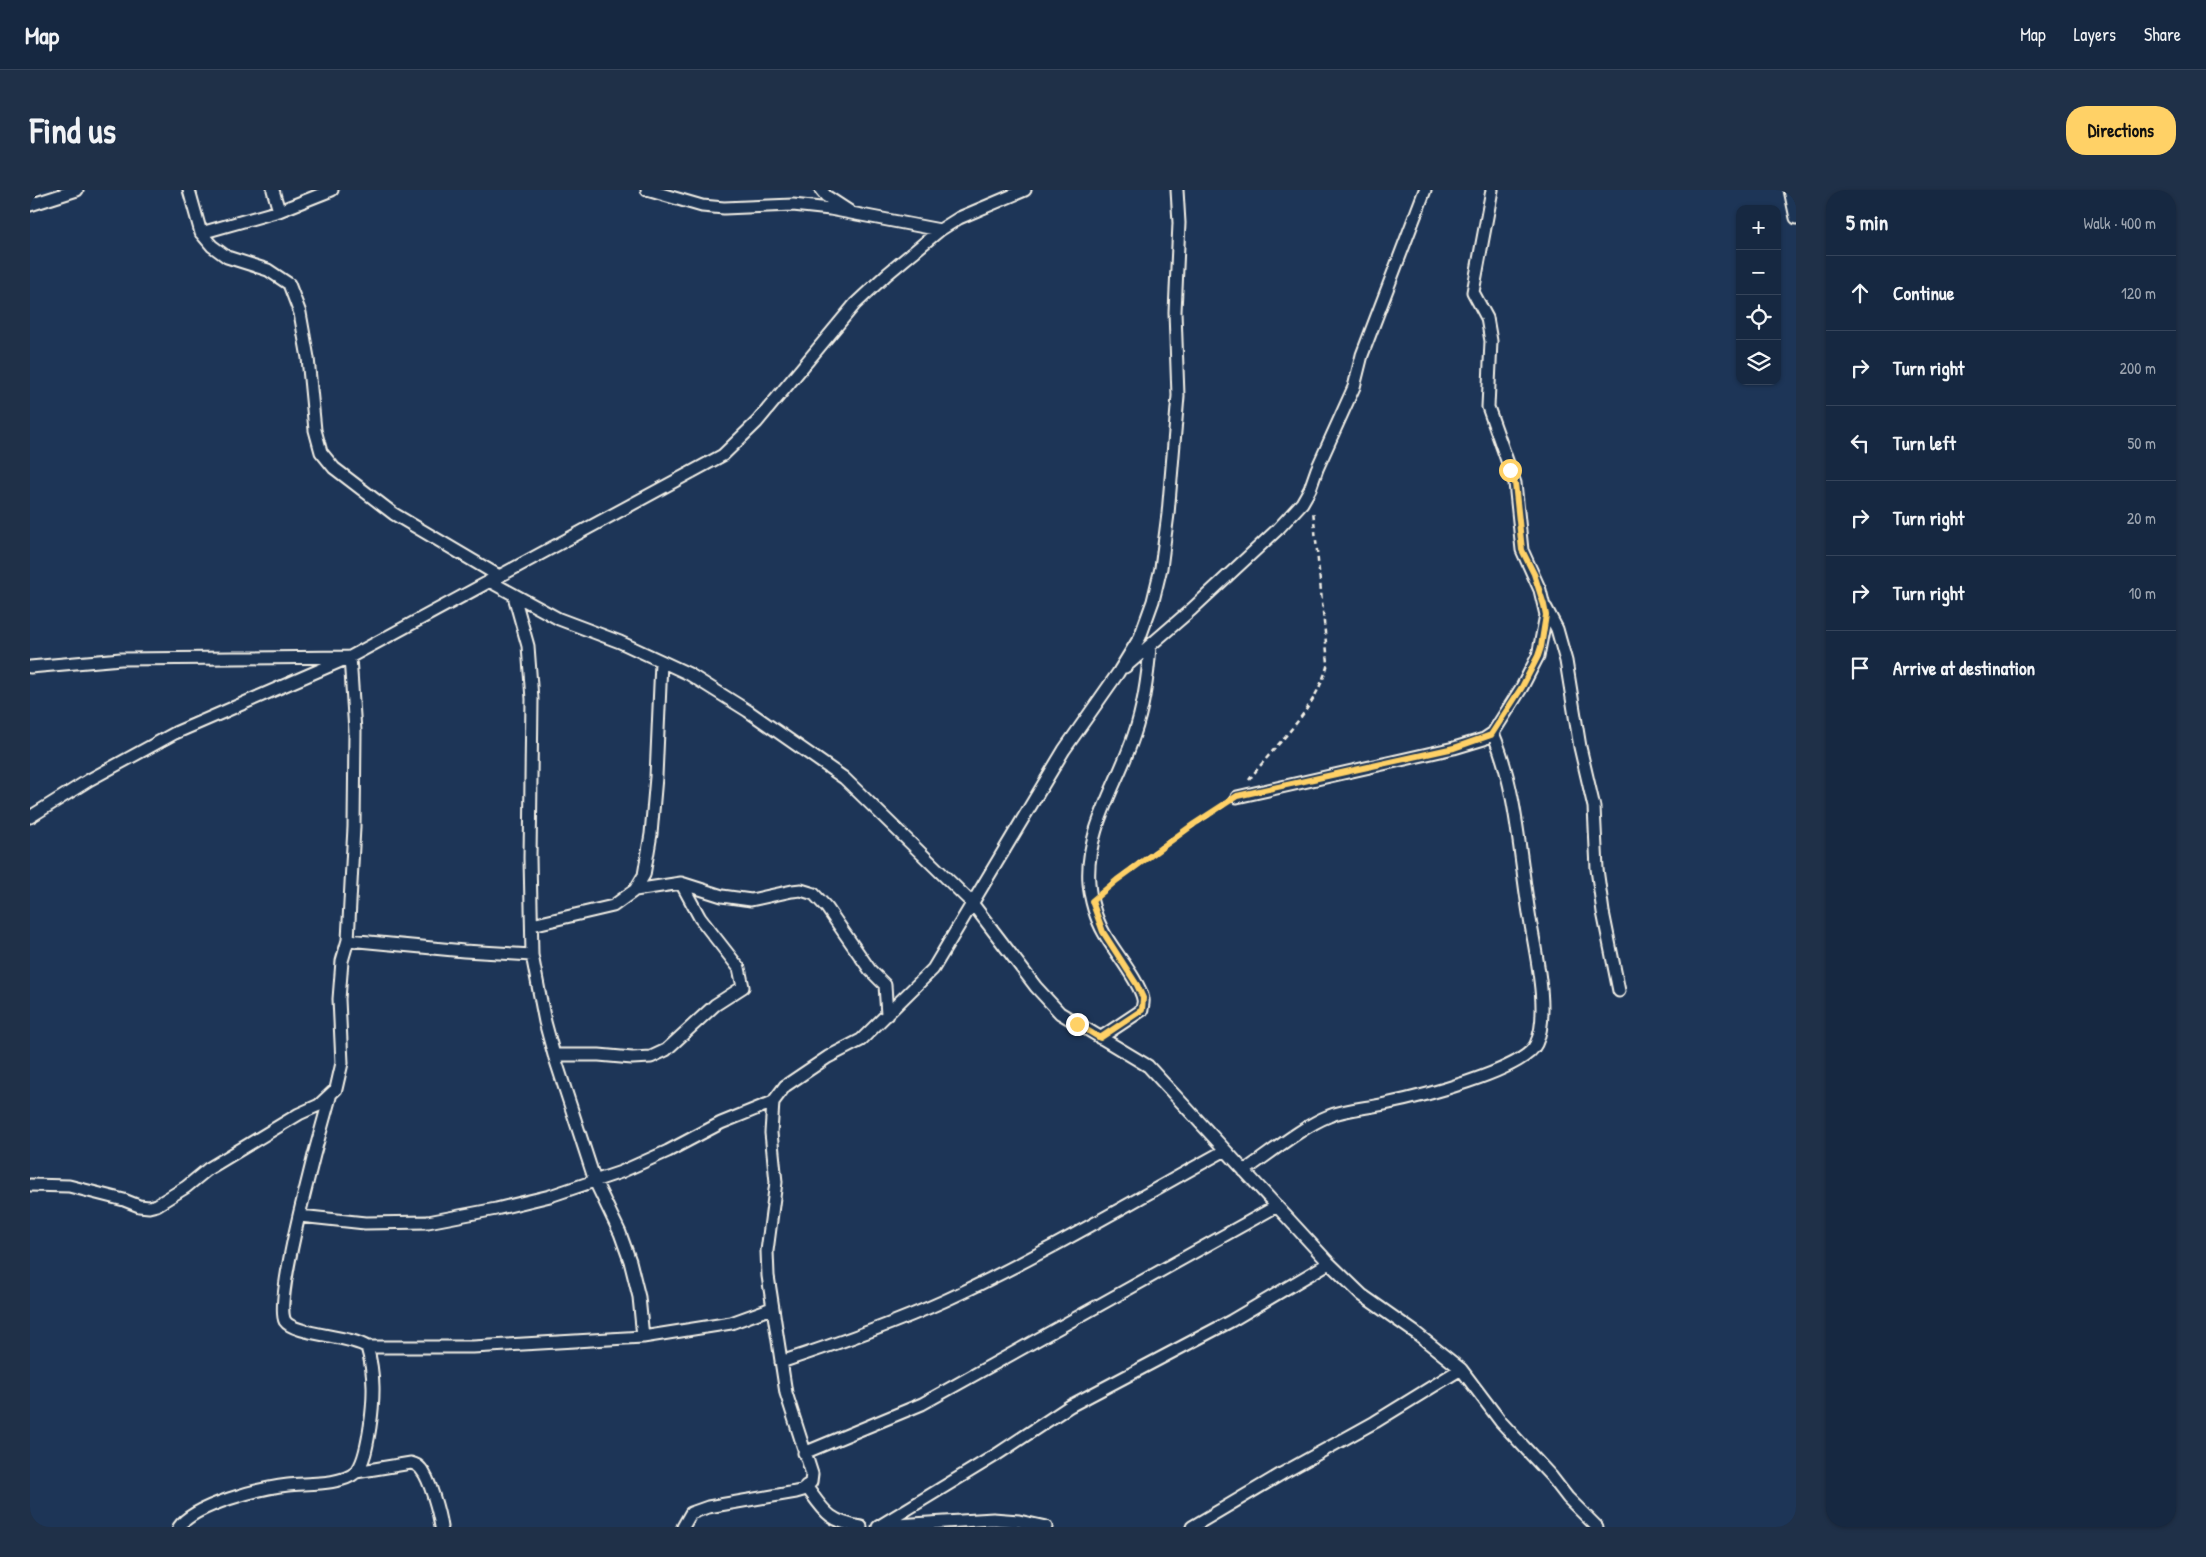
<!DOCTYPE html>
<meta charset="utf-8">
<style>
body{margin:0;font-family:"Patrick Hand",sans-serif;background:#1f3048;color:#f1f3f6}
.controls{position:absolute;right:15px;top:15px;display:grid;overflow:hidden;border-radius:10px;box-shadow:0 1px 4px #0004}
.controls button{width:45px;height:45px;display:grid;place-items:center;padding:0;border:0;border-bottom:1px solid #35445a;background:#162841;color:#f1f3f6;font:25px sans-serif}
.stop{position:absolute;width:15px;height:15px;margin:-11px;border:4px solid #ffd166;border-radius:50%;background:#fff}
.stop.end{background:#ffd166;border-color:#fff;box-shadow:0 1px 5px #0008}
.list{margin:0;padding:0;list-style:none}
h2{display:flex;justify-content:space-between;align-items:center;height:65px;margin:0;padding:0 20px;font-size:21px}
h2 small{font-size:16px;font-weight:400;color:#9ea6b1}
.list li{display:grid;grid-template-columns:32px 1fr auto;gap:15px;align-items:center;box-sizing:border-box;height:75px;padding:0 20px;border-top:1px solid #35445a}
.list b{display:block;font-size:19px;white-space:nowrap}
.list em{font-size:16px;font-style:normal;color:#9ea6b1}
.icon{flex:none;width:28px;height:28px;fill:none;stroke:currentColor;stroke-width:2;stroke-linecap:round;stroke-linejoin:round}
.map{position:relative;flex:none;width:1766px;height:1337px;overflow:hidden;border-radius:20px}
header{display:flex;align-items:center;gap:30px;box-sizing:border-box;height:70px;padding:0 25px;background:#162841;border-bottom:1px solid #35445a}
header strong{font-size:24px}
nav{display:flex;gap:28px;margin-inline-start:auto;font-size:18px}
.intro{display:flex;align-items:center;justify-content:space-between;box-sizing:border-box;height:120px;padding:0 30px}
h1{margin:0;font-size:35px}
.button{padding:12px 22px;border-radius:20px;background:#ffd166;color:#111;font-size:18px;font-weight:700}
main{display:flex;gap:30px;padding:0 30px}
aside{flex:1;background:#162841;border-radius:20px;box-shadow:0 1px 4px #0004}
.map>svg:first-child{display:block}
.lines{fill:none;stroke-linecap:round;stroke-linejoin:round}
.minor-casing{stroke:#f4f1e8;stroke-width:15}
.path{stroke:#f4f1e8;stroke-width:2.5;stroke-dasharray:5 4;stroke-linecap:butt}
.minor{stroke:#1d3557;stroke-width:11}
.route{stroke:#ffd166;stroke-width:6}
</style>
<header>
<strong>Map</strong>
<nav><a>Map</a><a>Layers</a><a>Share</a></nav>
</header>
<div class="intro"><h1>Find us</h1><a class="button">Directions</a></div>
<main>
<div class="map">
<svg width="1766" height="1337" viewBox="0 0 1766 1337">
<rect width="100%" height="100%" fill="#1d3557"/>
<filter id="ink" filterUnits="userSpaceOnUse"><feTurbulence type="fractalNoise" baseFrequency=".02" numOctaves="2"/><feDisplacementMap in="SourceGraphic" scale="10" xChannelSelector="R" yChannelSelector="G"/><feConvolveMatrix kernelMatrix="1 2 1 2 8 2 1 2 1" color-interpolation-filters="sRGB"/></filter>
<g filter="url(#ink)">
<g class="lines">
<g class="minor-casing">
<path id="minor" d="M159,0L171,43L182,56L197,67L238,80L259,94L270,123L278,168L285,240L291,262L304,278L364,324L469,386
M243,0L249,21
M617,0L672,16L694,18L763,15L800,19L910,40
M791,0L796,6L819,21
M1760,0L1766,28
M0,15L47,0
M171,43L249,21L302,0
M459,391L529,429L590,452L659,484L718,521L814,588L942,713L1006,797L1030,823L1118,876L1299,1073L1332,1105L1386,1143L1431,1179L1471,1232L1521,1286L1538,1308L1567,1337
M484,406L498,456L502,509L500,668L502,765L515,832L524,865L565,991L590,1043L600,1071L609,1107L613,1147
M1516,418L1527,439L1536,471L1550,557L1564,617L1567,679L1573,722L1589,801
M0,477L91,469L320,467L325,541L324,637L318,750L312,771L309,809L312,873L306,899L289,915L269,924L178,979L156,997L127,1015L119,1017L109,1016L94,1010L39,996L0,995
M1095,477L1162,419L1248,339L1272,313L1280,299L1287,279L1324,197L1332,165L1395,0
M1207,607L1424,558L1454,549L1463,543L1492,497L1508,466L1516,425L1510,400L1492,360L1485,293L1458,217L1461,151L1457,128L1443,102L1462,0
M0,627L59,590L145,543L320,467L693,265L727,232L825,114L856,85L910,40L929,28L995,0
M605,700L651,693L692,706L721,710L762,701L771,700L784,704L797,718L840,780L855,795L857,825
M502,735L583,716L605,700L614,685L621,644L626,587L631,472
M318,750L434,761L502,765
M1070,848L1112,820C1112,817 1114,812 1113,809C1110,792 1083,760 1074,743C1066,729 1060,709 1059,693C1055,640 1088,594 1104,545C1114,516 1118,486 1120,456
M524,865H569L602,868L621,867L636,860L685,815L713,797L709,778L670,728L651,693
M1214,981C1238,965 1273,936 1299,926C1316,919 1337,918 1355,914C1385,908 1494,881 1506,854C1521,823 1504,757 1499,723C1489,663 1487,600 1463,543
M270,1026L335,1033L398,1032L466,1019L520,1006L591,982L638,961L691,933L743,912
M337,1157H443L613,1147L701,1133L742,1118
M751,1172C806,1154 861,1135 914,1111C1010,1067 1101,1012 1194,961
M774,1263L892,1214L1247,1016
M326,1282L381,1273C385,1274 388,1275 391,1279C400,1289 409,1323 411,1337
M776,1296C795,1322 798,1331 831,1337
M851,1336L963,1329L989,1331L1016,1337
M149,1337C164,1315 231,1298 258,1295C276,1293 311,1295 325,1283C335,1274 338,1249 340,1237C344,1209 345,1184 337,1157C320,1145 264,1145 255,1131C243,1110 291,938 300,907
M653,1337L661,1323L678,1317L766,1302L773,1300L781,1292L782,1284L756,1203L738,1086L737,1061L746,992L741,943L743,912L755,896L798,867L831,850L903,779L1034,560L1088,483L1110,447L1123,411L1131,378L1138,324L1148,206L1145,122L1149,33L1147,0
M848,1337L966,1265L1040,1216L1201,1131L1299,1073
M1162,1337L1253,1283L1345,1232L1431,1179"/>
</g>
<path class="path" d="M1219,590C1247,552 1286,521 1298,473L1283,320
M1073,702C1110,668 1155,642 1196,614"/>
<use href="#minor" class="minor"/>
</g>
</g>
<g class="lines" filter="url(#ink)">
<path class="route" d="M1047,834L1070,848L1112,820L1113,808L1107,795L1073,742L1062,711L1087,690L1164,634L1207,606L1424,558L1461,545L1492,497L1508,466L1511,457L1516,425L1514,415L1504,384L1492,360L1485,293L1480,280"/>
</g>
</svg>
<div class="controls">
<button>+</button>
<button>−</button>
<button><svg class="icon" aria-label="locate" viewBox="0 0 24 24"><circle cx="12" cy="12" r="6"/><path d="M12 2v4M12 18v4M2 12h4M18 12h4"/></svg></button>
<button><svg class="icon" aria-label="layers" viewBox="0 0 24 24"><path d="M12 4l9 5-9 5-9-5zM3 14l9 5 9-5"/></svg></button>
</div>
<div class="stop" style="left:1480px;top:280px"></div>
<div class="stop end" style="left:1047px;top:834px"></div>
</div>
<aside>
<h2>5 min<small>Walk · 400 m</small></h2>
<ul class="list">
<li><svg class="icon" aria-label="ahead" viewBox="0 0 24 24"><path d="M12 20V5M6 11l6-6 6 6"/></svg><div><b>Continue</b></div><em>120 m</em></li>
<li><svg class="icon" aria-label="right" viewBox="0 0 24 24"><path d="M7 20v-9h11M14 6l5 5-5 5"/></svg><div><b>Turn right</b></div><em>200 m</em></li>
<li><svg class="icon" aria-label="left" viewBox="0 0 24 24"><path d="M17 20v-9H6M10 6l-5 5 5 5"/></svg><div><b>Turn left</b></div><em>50 m</em></li>
<li><svg class="icon" aria-label="right" viewBox="0 0 24 24"><path d="M7 20v-9h11M14 6l5 5-5 5"/></svg><div><b>Turn right</b></div><em>20 m</em></li>
<li><svg class="icon" aria-label="right" viewBox="0 0 24 24"><path d="M7 20v-9h11M14 6l5 5-5 5"/></svg><div><b>Turn right</b></div><em>10 m</em></li>
<li><svg class="icon" aria-label="arrive" viewBox="0 0 24 24"><path d="M6 21V4h12l-3 4 3 4H6"/></svg><div><b>Arrive at destination</b></div></li>
</ul>
</aside>
</main>
